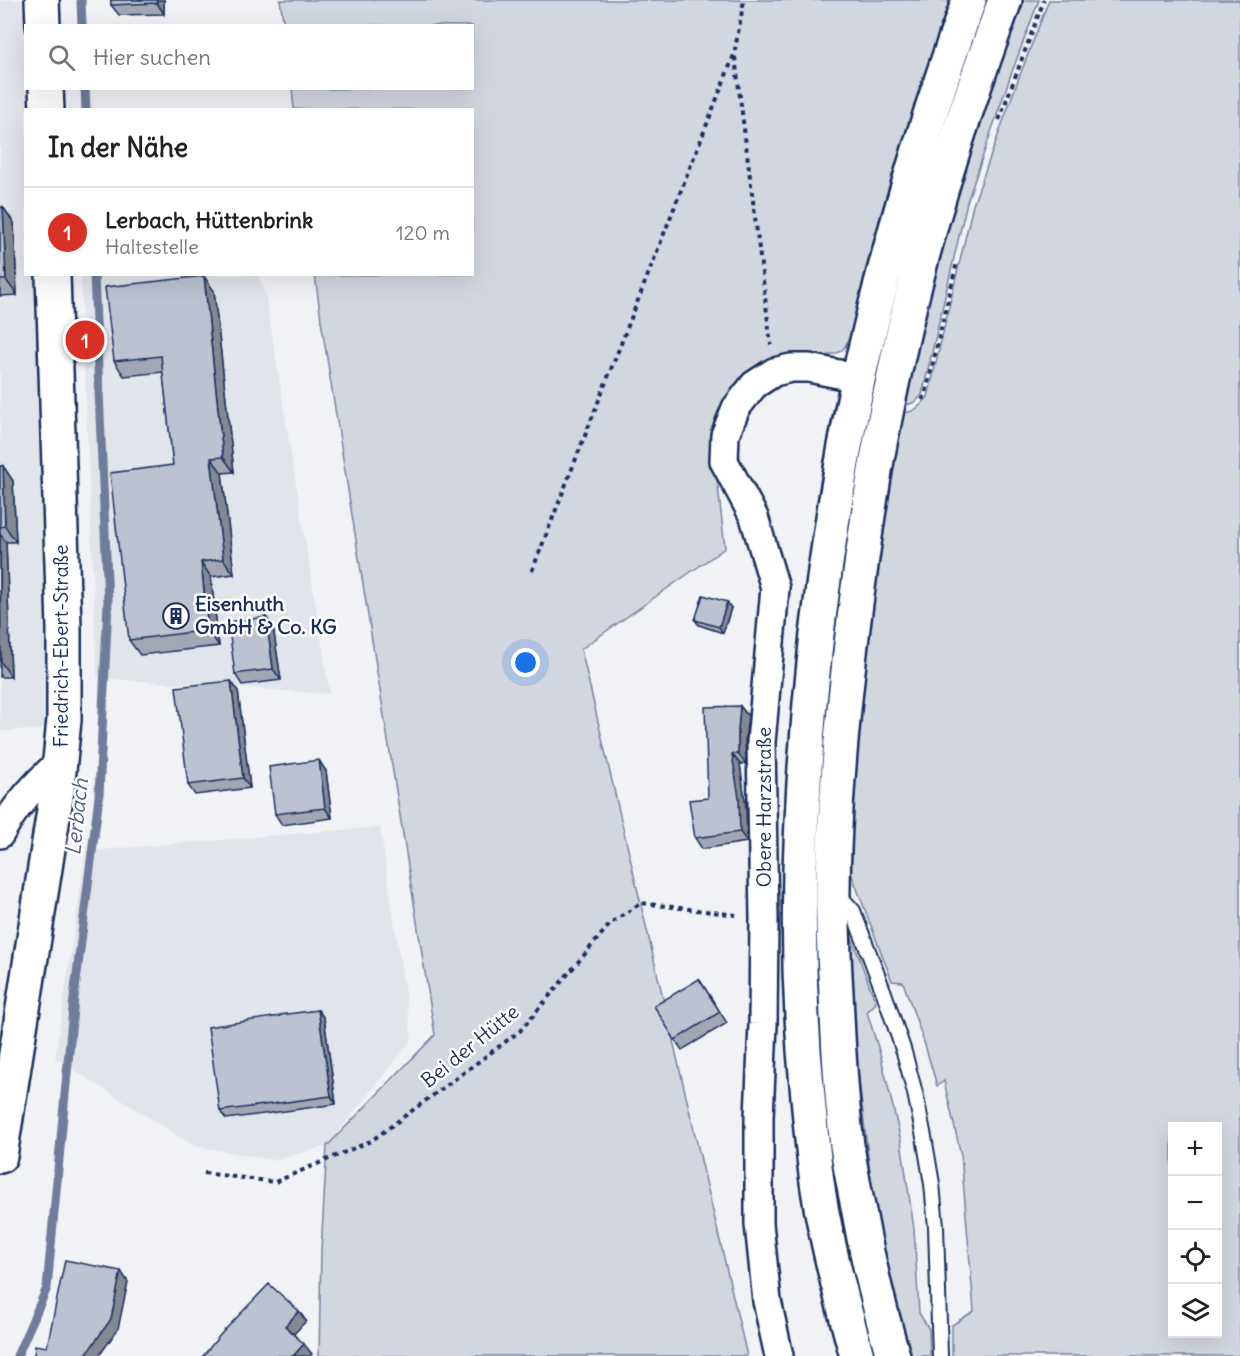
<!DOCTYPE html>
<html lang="de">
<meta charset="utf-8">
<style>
body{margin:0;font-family:Delius,sans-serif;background:#f2f2f2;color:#222}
.controls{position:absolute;right:18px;bottom:18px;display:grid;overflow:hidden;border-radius:0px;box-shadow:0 6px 24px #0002}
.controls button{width:54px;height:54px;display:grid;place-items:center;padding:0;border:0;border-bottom:2px solid #e0e0e0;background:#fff;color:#222;font:30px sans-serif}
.you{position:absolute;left:526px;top:663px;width:21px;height:21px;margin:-15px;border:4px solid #fff;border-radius:50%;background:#1a73e8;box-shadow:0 0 0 9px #1a73e833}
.badge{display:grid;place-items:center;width:39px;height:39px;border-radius:50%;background:#d93025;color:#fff;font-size:20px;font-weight:700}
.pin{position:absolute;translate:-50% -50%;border:3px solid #fff;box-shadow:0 2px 6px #0006}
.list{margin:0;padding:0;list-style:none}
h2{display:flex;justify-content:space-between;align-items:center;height:78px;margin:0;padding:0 24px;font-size:26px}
h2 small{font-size:20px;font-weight:400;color:#767676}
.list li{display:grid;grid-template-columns:39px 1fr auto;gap:18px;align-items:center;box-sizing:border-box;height:90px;padding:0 24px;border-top:2px solid #e0e0e0}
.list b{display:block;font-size:22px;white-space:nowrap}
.list p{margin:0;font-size:20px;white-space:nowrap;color:#767676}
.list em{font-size:20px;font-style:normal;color:#767676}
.icon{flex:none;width:33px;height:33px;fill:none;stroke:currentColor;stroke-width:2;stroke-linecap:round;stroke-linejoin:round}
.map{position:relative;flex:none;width:1240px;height:1356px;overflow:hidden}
.search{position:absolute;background:#fff;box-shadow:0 6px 24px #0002;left:24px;top:24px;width:450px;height:66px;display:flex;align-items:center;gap:15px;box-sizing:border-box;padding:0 21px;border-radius:0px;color:#767676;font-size:22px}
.panel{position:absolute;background:#fff;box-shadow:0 6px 24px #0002;left:24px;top:108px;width:450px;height:168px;border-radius:0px}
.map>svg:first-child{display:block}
.built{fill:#e1e4ea}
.green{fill:#d2d6df;stroke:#76829e;stroke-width:1.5;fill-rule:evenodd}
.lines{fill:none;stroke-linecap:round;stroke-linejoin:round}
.stream{stroke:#707c9a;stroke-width:9}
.lane-casing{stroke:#1b2f5e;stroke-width:18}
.street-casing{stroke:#1b2f5e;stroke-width:32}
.secondary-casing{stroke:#1b2f5e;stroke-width:38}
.primary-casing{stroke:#1b2f5e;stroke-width:38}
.path{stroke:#1b2f5e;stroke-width:4;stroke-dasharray:4.5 4.5;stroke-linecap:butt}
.lane{stroke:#fff;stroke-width:14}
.street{stroke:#fff;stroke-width:27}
.secondary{stroke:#fff;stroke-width:33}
.primary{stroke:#fff;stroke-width:33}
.wall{fill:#a2a7b3;stroke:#1b2f5e;stroke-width:1.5}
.shaded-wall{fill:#848892;stroke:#1b2f5e;stroke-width:1.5}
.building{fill:#bcc2d0;stroke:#1b2f5e;stroke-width:1.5}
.labels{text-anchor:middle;stroke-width:5;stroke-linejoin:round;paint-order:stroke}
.poi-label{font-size:20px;font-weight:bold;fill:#1b2f5e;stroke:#fff;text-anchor:start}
.street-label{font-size:20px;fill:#1b2f5e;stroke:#fff}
.water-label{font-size:21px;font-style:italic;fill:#4c5c81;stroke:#fff}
</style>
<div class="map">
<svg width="1240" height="1356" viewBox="0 0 1240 1356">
<rect width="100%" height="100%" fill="#f1f2f5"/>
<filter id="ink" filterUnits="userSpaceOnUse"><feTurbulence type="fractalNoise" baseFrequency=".0167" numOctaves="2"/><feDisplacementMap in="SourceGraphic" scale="12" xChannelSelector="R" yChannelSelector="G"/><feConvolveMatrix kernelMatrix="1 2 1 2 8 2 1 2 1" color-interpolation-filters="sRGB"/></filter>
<g filter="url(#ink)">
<path class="built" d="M0,0H22L27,109L26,110V274L35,275L39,365L48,729L0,731Z
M81,275H258L266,298L330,694L97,678Z
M380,827L412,1039L327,1146L274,1160L194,1146L55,1058L86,851Z"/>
<path class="green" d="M280,0H951C918,89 890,179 865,271C861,288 853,340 842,350C831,359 802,356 788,356L715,460L725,548L581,649L747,1356H319L321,1251L327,1146L435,1035L322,327L315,275L472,274V110L294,109L292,89L472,88V26L284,25Z
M1023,0H1039L1010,77L967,202L922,395L915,402L904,406C927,299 956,194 989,90C999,59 1012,30 1023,0Z
M1049,0H1240V1356H952V1325L974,1311L961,1155L944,1081L937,1086L925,1045L903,982L892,981L848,865L854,770L862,680L881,531L901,413C914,413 920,406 928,397L973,205L1018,80ZM1172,1126H1218V1334H1172Z
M850,933L876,1003L867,1012L881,1057L901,1141L914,1229L919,1313L929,1329L930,1356H909L895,1308L880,1236L872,1188L855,1048Z"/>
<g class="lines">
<path class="stream" d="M81,0L82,26
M85,88L86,110
M17,1356L47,1288L74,998L99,796L108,602L94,274"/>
<g class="lane-casing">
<path id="lane" d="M837,893L853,911L884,993L904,1052L915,1093L924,1137L932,1184L936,1227L940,1356"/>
</g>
<g class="street-casing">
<path id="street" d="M0,834C15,806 36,783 60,762
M779,1356L767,1301L759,1224V1117L763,1024L764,918L761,742L775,588L754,517L724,461L725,435L736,408L754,385L774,372L791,368H809L858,378"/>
</g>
<g class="secondary-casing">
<path id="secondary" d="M42,0L43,26
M46,88L47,110
M0,1156L57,791L64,720V628L53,274"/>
</g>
<g class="primary-casing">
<path id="primary" d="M857,1356C843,1305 829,1253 820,1201C814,1166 811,1132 808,1097C799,1005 797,913 802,820C809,672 828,524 858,380C863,357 869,334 874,312C900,206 932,103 969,0
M893,1356C879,1307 867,1257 858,1207C854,1187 850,1166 847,1146C841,1095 838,1044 836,993C834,959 832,924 833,889C834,799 843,709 854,619C861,564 868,509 878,454C895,364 916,272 943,184C961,122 983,61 1005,0"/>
</g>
<path class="path" d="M735,57L771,345
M999,120L1044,0
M922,400L925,396L957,262
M532,571L734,55L744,0
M204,1173L275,1182L371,1141L520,1031L611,923L641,903L736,915"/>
<use href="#lane" class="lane"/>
<use href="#street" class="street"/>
<use href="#secondary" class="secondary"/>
<use href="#primary" class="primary"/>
</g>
<path class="wall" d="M111,0H164V14L119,15L111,5Z
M3,207L14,223L17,295L0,296V208Z
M214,291L234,472L222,473L234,574L211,577L219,646L140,655L129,640L173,465L163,372L124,376L114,361Z
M0,466H3L13,481L16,542H6L11,677H0Z
M731,608L723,633L699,625L695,620Z
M266,617L273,627L281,680L242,685L235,674Z
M231,681L238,691L250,788L195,795L188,785Z
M740,706L748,716L745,741L746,764H740L746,808L747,842L702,849L695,838Z
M326,771L332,818L282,825L275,814Z
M699,979L727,1023L682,1050L675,1040Z
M318,1010L324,1018L336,1104L226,1119L220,1111L280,1016Z"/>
<path class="shaded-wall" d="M157,0H164V14L157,3Z
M3,207L14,223L17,295L6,280Z
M204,276L214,291L234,472L223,457Z
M211,458L222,473L234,574L223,559Z
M3,466L13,481L16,542L5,526Z
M0,534L6,542L11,677L1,662Z
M201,562L211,577L219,646L208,630Z
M727,602L731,608L723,633L719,627Z
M266,617L273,627L281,680L273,669Z
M231,681L238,691L250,788L243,778Z
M740,706L748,716L745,741L746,764L738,754V730Z
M732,754L740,764L746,808L747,842L740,832Z
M319,760L326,771L332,818L325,808Z
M318,1010L324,1018L336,1104L331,1096Z
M121,1271L128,1282L118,1329L99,1356H85Z
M299,1311L306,1321L292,1336L285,1326Z
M304,1344L312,1354L310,1356H293Z"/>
<path class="building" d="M111,0H157V3L111,5Z
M3,207L6,280H0V208Z
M204,276L223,457L211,458L223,559L201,562L208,630L129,640L110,473L173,465L161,356L114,361L105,287Z
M0,466H3L5,526L0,527Z
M703,595L727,602L719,627L695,620Z
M266,617L273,669L235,674L228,622Z
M231,681L243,778L188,785L176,687Z
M740,706L738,730V754H732L739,798L740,832L695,838L689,800L708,798L705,707Z
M319,760L325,808L275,814L269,767Z
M699,979L720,1012L675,1040L654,1006Z
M318,1010L331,1096L220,1111L208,1027L280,1016V1015Z
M65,1260L121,1271L111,1319L85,1356H34L35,1345L47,1347Z
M269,1284L299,1311L285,1326L304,1344L293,1356H203L221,1334Z"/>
</g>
<defs>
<g id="building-ring" transform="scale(1.35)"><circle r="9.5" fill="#fff" stroke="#1b2f5e" stroke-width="1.5"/><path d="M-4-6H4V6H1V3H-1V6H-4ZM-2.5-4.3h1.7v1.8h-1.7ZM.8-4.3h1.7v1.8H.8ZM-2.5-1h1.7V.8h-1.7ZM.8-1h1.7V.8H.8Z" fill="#1b2f5e"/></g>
</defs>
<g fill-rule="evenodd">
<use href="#building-ring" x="176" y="616"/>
</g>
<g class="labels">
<g class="poi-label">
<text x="195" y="611">Eisenhuth<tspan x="195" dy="23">GmbH &amp; Co. KG</tspan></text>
</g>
<g class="street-label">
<text transform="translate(61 646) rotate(-90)" y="7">Friedrich-Ebert-Straße</text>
<text transform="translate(764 807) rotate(-90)" y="7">Obere Harzstraße</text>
<text transform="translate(470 1046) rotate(-39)" y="7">Bei der Hütte</text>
</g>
<g class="water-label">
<text transform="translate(77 817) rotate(-84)" y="7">Lerbach</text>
</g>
</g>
</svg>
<div class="controls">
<button>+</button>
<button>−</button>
<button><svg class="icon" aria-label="locate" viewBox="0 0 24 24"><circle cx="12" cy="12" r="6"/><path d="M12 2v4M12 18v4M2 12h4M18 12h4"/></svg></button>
<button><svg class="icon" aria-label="layers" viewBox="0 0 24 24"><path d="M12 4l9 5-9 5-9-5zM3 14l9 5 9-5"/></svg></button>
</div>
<div class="you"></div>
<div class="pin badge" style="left:85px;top:340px">1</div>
<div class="search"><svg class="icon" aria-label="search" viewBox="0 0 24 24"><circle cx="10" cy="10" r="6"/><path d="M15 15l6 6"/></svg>Hier suchen</div>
<section class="panel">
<h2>In der Nähe<small></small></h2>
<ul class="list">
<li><span class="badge">1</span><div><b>Lerbach, Hüttenbrink</b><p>Haltestelle</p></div><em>120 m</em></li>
</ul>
</section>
</div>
